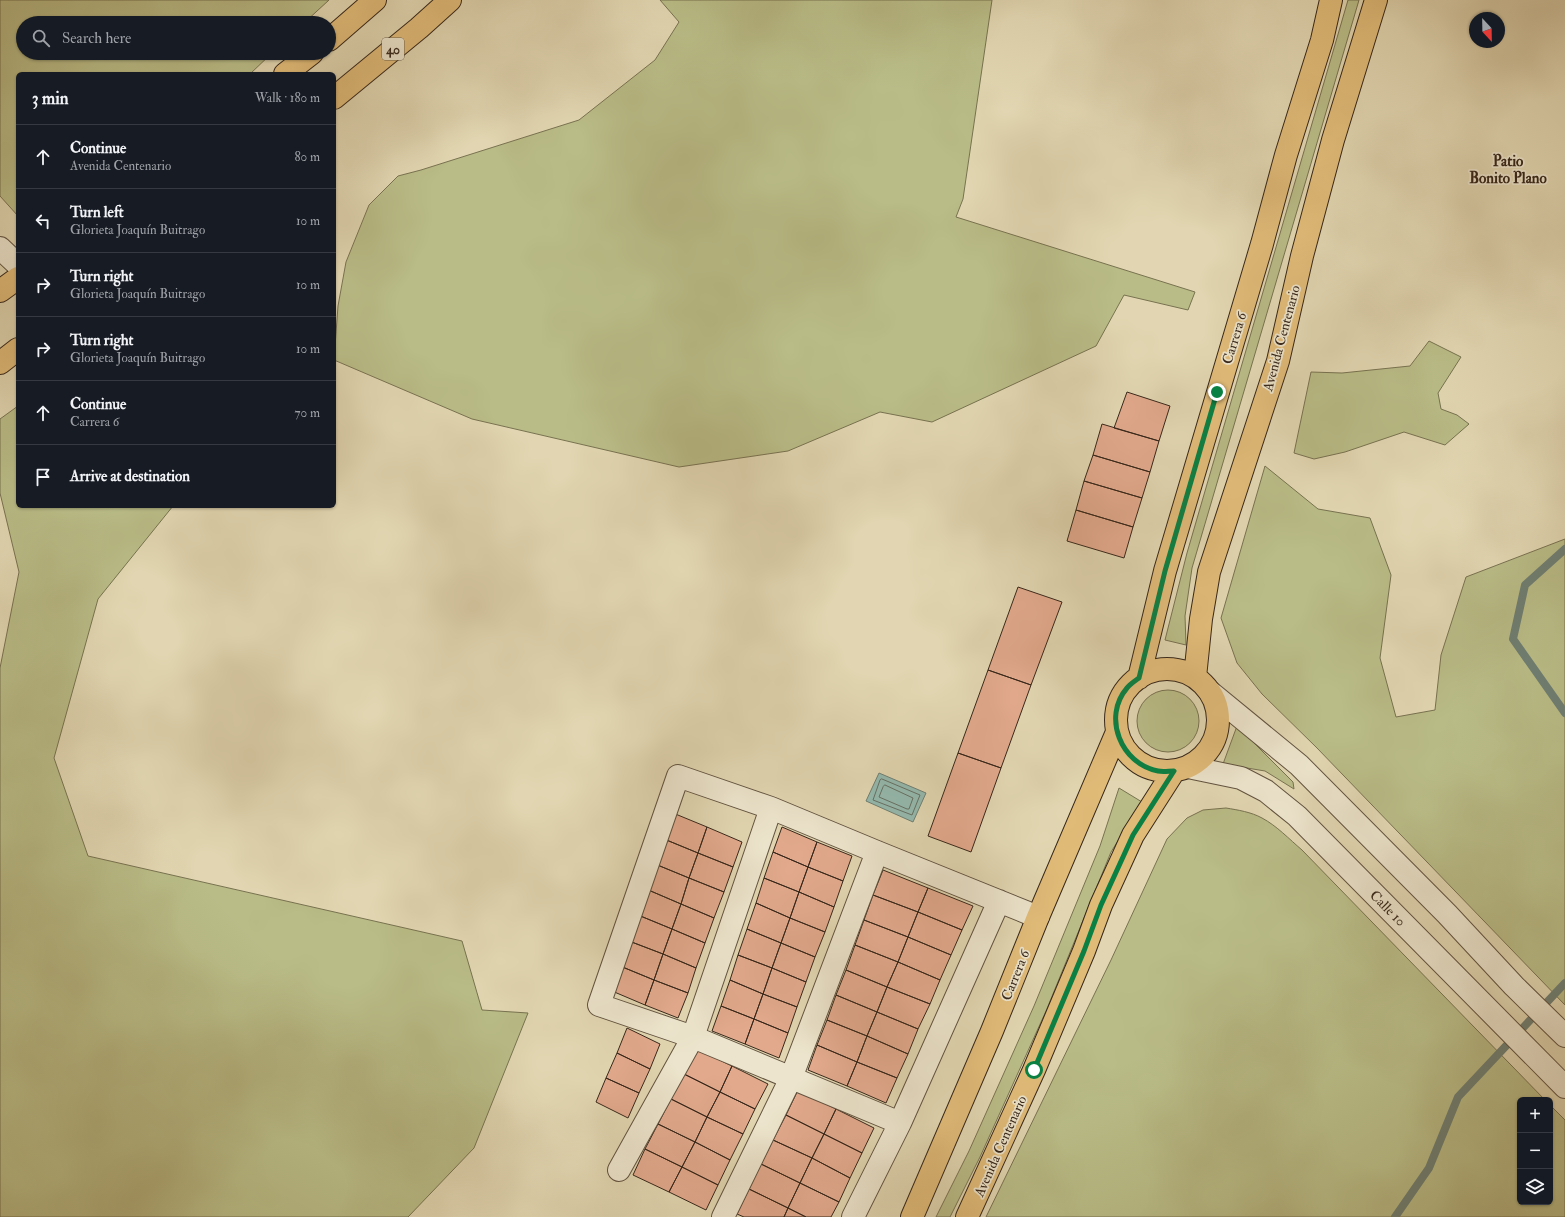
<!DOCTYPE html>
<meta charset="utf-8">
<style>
body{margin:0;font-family:"IM FELL Double Pica",serif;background:#242831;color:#f1f3f6}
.controls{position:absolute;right:12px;bottom:12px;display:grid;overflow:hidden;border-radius:6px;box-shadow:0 1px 3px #0004}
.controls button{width:36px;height:36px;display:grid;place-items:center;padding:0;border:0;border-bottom:1px solid #363941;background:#171b24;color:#f1f3f6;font:20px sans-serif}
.compass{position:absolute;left:1469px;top:12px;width:36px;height:36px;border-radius:50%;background:#171b24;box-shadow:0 1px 3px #0004;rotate:158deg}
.stop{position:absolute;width:12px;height:12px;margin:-9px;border:3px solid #0b8043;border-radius:50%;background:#fff}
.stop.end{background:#0b8043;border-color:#fff;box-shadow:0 1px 4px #0008}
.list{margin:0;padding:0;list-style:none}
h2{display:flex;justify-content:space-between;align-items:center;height:52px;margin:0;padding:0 16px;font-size:17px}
h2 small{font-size:13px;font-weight:400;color:#9ea1a6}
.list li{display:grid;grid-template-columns:26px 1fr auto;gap:12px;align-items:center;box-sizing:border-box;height:64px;padding:0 16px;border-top:1px solid #363941}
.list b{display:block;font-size:15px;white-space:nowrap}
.list p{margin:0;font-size:13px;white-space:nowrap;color:#9ea1a6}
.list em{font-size:13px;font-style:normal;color:#9ea1a6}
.icon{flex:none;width:22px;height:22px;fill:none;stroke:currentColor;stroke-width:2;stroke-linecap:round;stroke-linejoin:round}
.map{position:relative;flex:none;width:1565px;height:1217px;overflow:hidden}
.search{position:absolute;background:#171b24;box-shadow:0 1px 3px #0004;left:16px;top:16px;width:320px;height:44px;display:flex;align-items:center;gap:10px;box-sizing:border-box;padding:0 14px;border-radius:22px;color:#9ea1a6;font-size:15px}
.panel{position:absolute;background:#171b24;box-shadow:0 1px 3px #0004;left:16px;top:72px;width:320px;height:436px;border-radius:6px}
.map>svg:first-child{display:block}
.green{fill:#b9bc87;stroke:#787250}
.water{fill:#94b9ae;stroke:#6f7f73}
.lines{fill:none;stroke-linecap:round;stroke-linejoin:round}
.shore{stroke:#667064;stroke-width:1}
.stream{stroke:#6f7f73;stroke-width:8}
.building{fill:#e2a98d;stroke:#37271a}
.minor-casing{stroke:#625340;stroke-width:24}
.major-casing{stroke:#37271a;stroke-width:24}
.minor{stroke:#ece4cc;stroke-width:22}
.major{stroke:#e0bb78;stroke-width:22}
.route{stroke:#0b8043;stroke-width:5}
.labels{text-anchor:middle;stroke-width:3.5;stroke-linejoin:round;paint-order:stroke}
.shield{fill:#ece4cc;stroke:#6d604f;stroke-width:1}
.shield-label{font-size:13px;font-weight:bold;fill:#37271a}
.street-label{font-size:14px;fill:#37271a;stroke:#ece4cc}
.neighbourhood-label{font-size:15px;font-weight:bold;fill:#37271a;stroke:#ece4cc}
</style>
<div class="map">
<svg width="1565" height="1217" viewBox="0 0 1565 1217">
<rect width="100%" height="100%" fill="#e1d6b1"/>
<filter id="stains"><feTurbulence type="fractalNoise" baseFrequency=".005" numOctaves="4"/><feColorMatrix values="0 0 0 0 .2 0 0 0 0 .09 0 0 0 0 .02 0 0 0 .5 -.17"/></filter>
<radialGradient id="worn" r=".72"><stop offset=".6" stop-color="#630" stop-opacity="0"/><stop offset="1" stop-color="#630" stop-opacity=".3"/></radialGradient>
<path class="green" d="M0,0H329L304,23H23V53H272L250,74H18V216L0,196Z
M660,0H992L963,199L956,217L1195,292L1188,310L1124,295L1096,346L932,422L880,412L788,451L679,467L472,419L334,360L338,306L346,262L369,205L398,176L421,170L579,120L655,60L679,22Z
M1348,0H1359L1192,568L1185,616L1186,645L1165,640L1187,553Z
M1429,341L1461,357L1438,393L1441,409L1457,415L1469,424L1445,445L1404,432L1345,452L1314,459L1294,453L1311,372L1342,373L1410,366Z
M18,406V506H173L98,599L54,758L88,856L462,941L482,1010L528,1013L474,1148L408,1217H0V668L19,572L0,493V419Z
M1265,466L1318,509L1370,518L1391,575L1380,658L1396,717L1435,710L1441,655L1466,577L1565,539V1005L1317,748L1262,694L1237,663L1221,618Z
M1137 721a31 31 0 1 1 62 0a31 31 0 1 1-62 0Z
M1237,726L1293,782L1294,789L1265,771L1223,764Z
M1119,788L1142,802L1111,852L1046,1011L980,1157L950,1217H936L969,1151L1034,1006L1100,846Z
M1226,808C1238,810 1251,812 1262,818C1277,826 1289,839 1302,850L1545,1100H1520V1202H1550V1105L1565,1120V1217H986L1111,960L1167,839L1187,818L1203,810Z"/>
<path class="water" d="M879,773L926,793L913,822L866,801Z"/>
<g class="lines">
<path class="shore" d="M882,779L920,795L912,815L873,800L880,780Z
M885,785L913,798L909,809H907L879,797L883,787Z"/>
<path class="stream" d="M1565,549L1525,585L1513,639L1565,713
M1395,1217L1429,1168L1458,1097L1565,983"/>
</g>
<path class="building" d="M1127,392L1170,406L1159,441L1114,428Z
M1102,424L1159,441L1150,472L1093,455Z
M1093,455L1150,472L1142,498L1084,481Z
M1084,481L1142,498L1133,527L1076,510Z
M1076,510L1133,527L1124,558L1067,541Z
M1018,587L1062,602L1031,685L988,670Z
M988,670L1031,685L1001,768L958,753Z
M958,753L1001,768L971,852L928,836Z
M673,813L707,827L698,853L664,839Z
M707,827L742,842L733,867L698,853Z
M782,827L817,842L808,867L773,852Z
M664,839L698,853L689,878L655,864Z
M817,842L852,856L843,881L808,867Z
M773,852L808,867L799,892L764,878Z
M698,853L733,867L724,892L689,878Z
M655,864L689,878L681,904L646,889Z
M808,867L843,881L834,907L799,892Z
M883,870L928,888L918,912L873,895Z
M689,878L724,892L714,918L681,904Z
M764,878L799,892L790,918L756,903Z
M928,888L973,906L962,930L918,912Z
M646,889L681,904L672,929L638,915Z
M799,892L834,907L825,932L790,918Z
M873,895L918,912L908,937L864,920Z
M756,903L790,918L781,943L747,929Z
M681,904L714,918L705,943L672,929Z
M918,912L962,930L951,955L908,937Z
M638,915L672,929L663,954L629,941Z
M790,918L825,932L815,957L781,943Z
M864,920L908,937L898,962L855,945Z
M672,929L705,943L696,968L663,954Z
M747,929L781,943L772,968L738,955Z
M908,937L951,955L940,980L898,962Z
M629,941L663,954L654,980L620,966Z
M781,943L815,957L806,982L772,968Z
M855,945L898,962L887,987L846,970Z
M663,954L696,968L688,993L654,980Z
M738,955L772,968L763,994L730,980Z
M898,962L940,980L930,1004L887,987Z
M620,966L654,980L645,1005L612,991Z
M772,968L806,982L797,1007L763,994Z
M846,970L887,987L877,1012L836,995Z
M654,980L688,993L678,1018L645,1005Z
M730,980L763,994L754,1019L721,1006Z
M887,987L930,1004L918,1029L877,1012Z
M763,994L797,1007L788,1033L754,1019Z
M836,995L877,1012L867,1036L827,1020Z
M721,1006L754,1019L745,1044L712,1031Z
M877,1012L918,1029L908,1054L867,1036Z
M754,1019L788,1033L779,1058L745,1044Z
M827,1020L867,1036L857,1062L817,1045Z
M627,1028L660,1044L650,1069L617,1053Z
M867,1036L908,1054L897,1078L857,1062Z
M817,1045L857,1062L847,1086L808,1070Z
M697,1049L732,1066L720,1092L684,1074Z
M617,1053L650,1069L639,1093L606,1078Z
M857,1062L897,1078L886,1103L847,1086Z
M732,1066L768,1084L755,1109L720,1092Z
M684,1074L720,1092L707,1117L671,1099Z
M606,1078L639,1093L628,1118L596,1102Z
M798,1090L836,1109L824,1134L786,1115Z
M720,1092L755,1109L743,1134L707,1117Z
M671,1099L707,1117L695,1142L658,1124Z
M836,1109L874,1128L862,1153L824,1134Z
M786,1115L824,1134L812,1158L773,1140Z
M707,1117L743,1134L730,1160L695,1142Z
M658,1124L695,1142L682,1167L645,1149Z
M824,1134L862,1153L850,1178L812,1158Z
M773,1140L812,1158L800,1183L761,1164Z
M695,1142L730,1160L718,1185L682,1167Z
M645,1149L682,1167L669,1192L633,1175Z
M812,1158L850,1178L839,1202L800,1183Z
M761,1164L800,1183L788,1208L749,1189Z
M682,1167L718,1185L706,1210L669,1192Z
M800,1183L839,1202L831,1217H806L788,1208Z
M749,1189L788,1208L784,1217H744L737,1214Z
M788,1208L806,1217H784Z"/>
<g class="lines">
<g class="minor-casing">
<path id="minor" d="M0,248L18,265
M1210,692L1299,765L1447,914L1514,986L1565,1036
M1188,767L1241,778L1266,791L1297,816L1565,1087
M900,1123L693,1037L599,1005L678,776L771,808L877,852L1038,917
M619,1170L693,1037L771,808
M723,1217L791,1078L877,852
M853,1217L900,1123L999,901"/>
</g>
<g class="major-casing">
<path id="major" d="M329,40L375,0
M285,74L312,53
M334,98L419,28L450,0
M0,291L18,278
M0,363L18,349
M1116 720a51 51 0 1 1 102 0a51 51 0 1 1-102 0Z
M1195,677L1201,619L1209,572L1278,361L1302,256L1333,140L1376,0
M1139,678L1165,571L1262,244L1286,155L1322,40L1331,0
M912,1217L992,1031L1038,917L1117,732
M967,1217L1034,1070L1084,951L1101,905L1123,857L1133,835L1174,771"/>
</g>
<use href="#minor" class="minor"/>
<use href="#major" class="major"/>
</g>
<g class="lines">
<path class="route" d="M1034,1070L1084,951L1101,905L1123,857L1133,835L1174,771C1169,771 1163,772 1158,771C1121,764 1102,717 1127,688C1130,684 1135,681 1139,678L1165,571L1217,392"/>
</g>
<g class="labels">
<rect class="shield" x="382" y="38" width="22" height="22" rx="3"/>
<g class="shield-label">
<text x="393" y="54">40</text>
</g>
<g class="street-label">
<text transform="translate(1234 338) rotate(-73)" y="5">Carrera 6</text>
<text transform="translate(1281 338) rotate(-75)" y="5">Avenida Centenario</text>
<text transform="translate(1388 908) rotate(45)" y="5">Calle 10</text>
<text transform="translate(1015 975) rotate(-68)" y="5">Carrera 6</text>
<text transform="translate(1000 1146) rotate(-66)" y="5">Avenida Centenario</text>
</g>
<g class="neighbourhood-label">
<text x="1508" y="166">Patio<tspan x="1508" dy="17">Bonito Plano</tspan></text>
</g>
</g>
<rect width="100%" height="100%" filter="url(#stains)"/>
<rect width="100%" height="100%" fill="url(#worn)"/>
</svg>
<div class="controls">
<button>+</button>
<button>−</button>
<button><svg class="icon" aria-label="layers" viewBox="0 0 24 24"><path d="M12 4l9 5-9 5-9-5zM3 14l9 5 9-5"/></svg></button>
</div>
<svg class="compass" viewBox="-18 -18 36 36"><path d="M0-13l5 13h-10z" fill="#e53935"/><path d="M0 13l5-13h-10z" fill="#9ea1a6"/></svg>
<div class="stop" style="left:1034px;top:1070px"></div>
<div class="stop end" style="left:1217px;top:392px"></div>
<div class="search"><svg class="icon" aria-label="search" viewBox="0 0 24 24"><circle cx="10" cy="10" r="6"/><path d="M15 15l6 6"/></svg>Search here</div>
<section class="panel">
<h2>3 min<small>Walk · 180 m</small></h2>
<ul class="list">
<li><svg class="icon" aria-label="ahead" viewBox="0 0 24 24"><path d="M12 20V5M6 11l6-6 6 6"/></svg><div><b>Continue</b><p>Avenida Centenario</p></div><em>80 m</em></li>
<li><svg class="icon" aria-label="left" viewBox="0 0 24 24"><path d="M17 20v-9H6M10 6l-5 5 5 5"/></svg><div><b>Turn left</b><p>Glorieta Joaquín Buitrago</p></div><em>10 m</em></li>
<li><svg class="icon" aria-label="right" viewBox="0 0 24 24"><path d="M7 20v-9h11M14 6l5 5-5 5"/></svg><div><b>Turn right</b><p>Glorieta Joaquín Buitrago</p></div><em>10 m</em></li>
<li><svg class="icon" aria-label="right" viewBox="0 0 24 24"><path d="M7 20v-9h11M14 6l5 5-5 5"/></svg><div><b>Turn right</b><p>Glorieta Joaquín Buitrago</p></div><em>10 m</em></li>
<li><svg class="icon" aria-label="ahead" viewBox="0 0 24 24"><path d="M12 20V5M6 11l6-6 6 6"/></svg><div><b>Continue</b><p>Carrera 6</p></div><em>70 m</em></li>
<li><svg class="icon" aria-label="arrive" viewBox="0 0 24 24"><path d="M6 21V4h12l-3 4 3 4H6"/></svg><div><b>Arrive at destination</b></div></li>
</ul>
</section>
</div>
